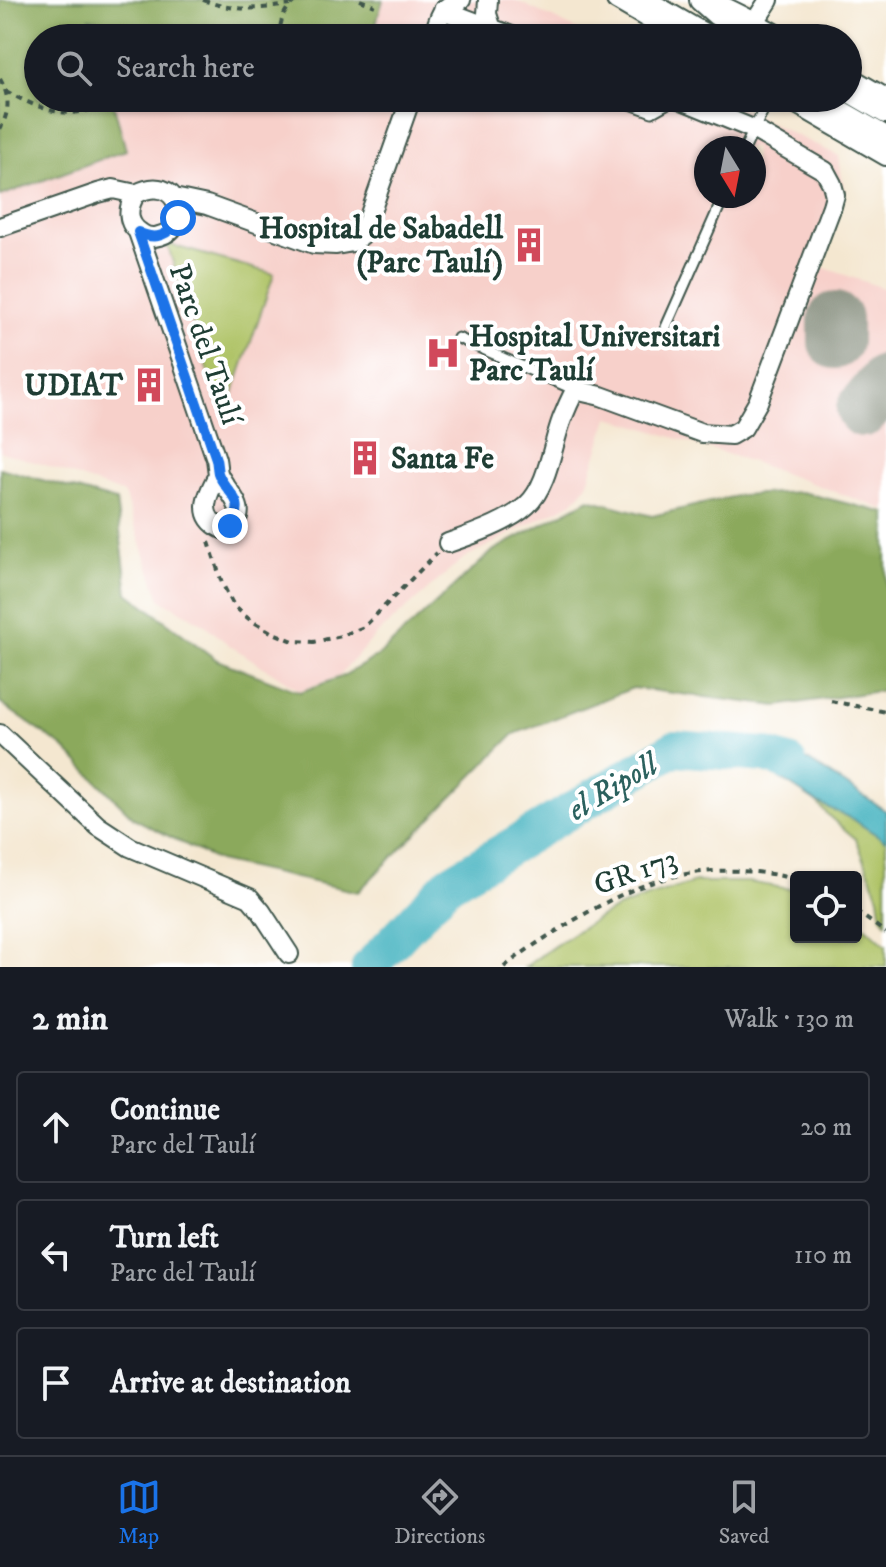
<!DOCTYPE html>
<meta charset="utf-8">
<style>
body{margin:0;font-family:"IM FELL DW Pica",serif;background:#20242c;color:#f1f3f6}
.controls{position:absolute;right:24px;bottom:24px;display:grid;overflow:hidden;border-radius:8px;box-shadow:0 2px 6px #0004}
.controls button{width:72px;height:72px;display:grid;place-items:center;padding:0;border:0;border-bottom:2px solid #363941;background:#171b24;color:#f1f3f6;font:40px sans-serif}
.compass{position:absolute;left:694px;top:136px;width:72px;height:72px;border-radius:50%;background:#171b24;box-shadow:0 2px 6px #0004;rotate:170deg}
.stop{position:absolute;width:24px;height:24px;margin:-18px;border:6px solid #1a73e8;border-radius:50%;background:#fff}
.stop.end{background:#1a73e8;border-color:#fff;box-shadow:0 2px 8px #0008}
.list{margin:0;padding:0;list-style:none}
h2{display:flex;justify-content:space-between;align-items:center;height:104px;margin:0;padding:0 32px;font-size:34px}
h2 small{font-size:26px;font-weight:400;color:#9ea1a6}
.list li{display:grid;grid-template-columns:52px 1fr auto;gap:24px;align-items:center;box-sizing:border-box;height:112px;margin:0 16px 16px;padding:0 16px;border:2px solid #363941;border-radius:8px}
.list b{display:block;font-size:30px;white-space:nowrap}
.list p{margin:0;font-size:26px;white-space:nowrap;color:#9ea1a6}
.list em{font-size:26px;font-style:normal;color:#9ea1a6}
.icon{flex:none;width:44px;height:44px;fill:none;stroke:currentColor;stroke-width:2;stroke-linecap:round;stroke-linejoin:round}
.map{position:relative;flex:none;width:886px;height:967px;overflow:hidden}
.search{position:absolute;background:#171b24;box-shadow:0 2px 6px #0004;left:24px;right:24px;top:24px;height:88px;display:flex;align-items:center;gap:20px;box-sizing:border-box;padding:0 28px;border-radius:44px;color:#9ea1a6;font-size:30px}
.sheet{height:488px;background:#171b24}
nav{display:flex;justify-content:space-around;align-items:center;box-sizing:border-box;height:112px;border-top:2px solid #363941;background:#171b24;font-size:22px;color:#9ea1a6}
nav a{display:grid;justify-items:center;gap:4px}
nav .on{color:#1a73e8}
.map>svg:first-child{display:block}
.built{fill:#f7d0ca;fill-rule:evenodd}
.green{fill:#afc366;stroke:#67804d;stroke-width:2}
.forest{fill:#8ba95b;stroke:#557348;stroke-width:2}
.water{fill:#46b4c1;stroke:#32787a;stroke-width:2}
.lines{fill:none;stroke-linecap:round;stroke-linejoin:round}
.river{stroke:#46b4c1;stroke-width:36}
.taxiway{stroke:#8a9282;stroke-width:54}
.service-casing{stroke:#3f564b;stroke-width:13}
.minor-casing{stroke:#3f564b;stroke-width:22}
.tertiary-casing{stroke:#3f564b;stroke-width:26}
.path{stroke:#3f564b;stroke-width:4;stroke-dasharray:6 6;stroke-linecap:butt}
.service{stroke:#fff;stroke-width:9}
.minor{stroke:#fff;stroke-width:18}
.tertiary{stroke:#fff;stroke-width:22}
.route{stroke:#1a73e8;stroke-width:10}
.labels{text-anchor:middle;stroke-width:8;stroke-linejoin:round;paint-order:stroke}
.poi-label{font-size:30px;font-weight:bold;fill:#1f3d34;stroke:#fff;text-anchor:end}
.street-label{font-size:30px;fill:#1f3d34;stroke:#fff}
.water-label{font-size:32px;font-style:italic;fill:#2b615e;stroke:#fff}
</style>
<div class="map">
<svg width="886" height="967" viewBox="0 0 886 967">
<rect width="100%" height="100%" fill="#fff"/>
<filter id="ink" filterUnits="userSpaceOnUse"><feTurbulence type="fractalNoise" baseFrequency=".0125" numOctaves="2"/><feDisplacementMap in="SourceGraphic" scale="16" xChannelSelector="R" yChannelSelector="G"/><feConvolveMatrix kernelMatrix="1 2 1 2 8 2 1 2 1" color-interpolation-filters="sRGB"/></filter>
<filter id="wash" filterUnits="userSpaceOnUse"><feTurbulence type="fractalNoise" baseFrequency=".006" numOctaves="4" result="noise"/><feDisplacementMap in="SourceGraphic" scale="32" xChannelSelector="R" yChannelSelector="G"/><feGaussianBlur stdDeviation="1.8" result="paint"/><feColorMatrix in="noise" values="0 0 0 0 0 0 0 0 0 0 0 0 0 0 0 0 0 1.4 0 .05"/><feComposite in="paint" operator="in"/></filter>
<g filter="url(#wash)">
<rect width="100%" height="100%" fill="#f4e7d0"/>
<path class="built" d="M383,0H515L594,38H372Z
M89,18L166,38H95Z
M112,98H718L839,156L844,193L819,266L886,289V510L752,462L609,417L587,485L573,502L464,558L375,636L339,676L300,690L229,645L204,624L160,599L124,494L45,465L1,452L0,450V196L126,150ZM706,148H754V196H706Z"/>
<path class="green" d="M167,244L274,274L230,403L218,402Z
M816,802L886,813V922L882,917L879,897L856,839L831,818Z
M696,882H748L796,890V937H856V920L873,933L886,945V967H525C552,947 589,921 620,907C645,897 670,890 696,882Z"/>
<path class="forest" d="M0,0H383L372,38H166L90,18L95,38H38V98H112L126,150L0,196Z
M0,468L116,501L128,593L217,660L300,692L341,677L378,656L494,550L589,499L652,516L740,495L801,492L886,513V690L777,706L633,688L514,734L358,892L218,861L135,819L63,747L0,703Z"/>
<path class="water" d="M771,752L809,761L886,811V841L852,819L816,802L755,762L733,753Z"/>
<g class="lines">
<path class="river" d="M369,967L448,884L675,748L765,755L789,763"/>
<path class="taxiway" d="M835,319V342
M863,410L886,381"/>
</g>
</g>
<g filter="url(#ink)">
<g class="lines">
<g class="service-casing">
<path id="service" d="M614,98L652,112L677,98
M745,148L769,98
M666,327L724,196
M458,338L575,390"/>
</g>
<g class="minor-casing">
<path id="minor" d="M488,0L487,14L492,29
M616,0L681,38
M708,0C735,10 758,24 783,38
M443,10L517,38
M749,31L769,0
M433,38C440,16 438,9 461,0
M848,76L886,98
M786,98L886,156
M174,198L207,205L314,244L336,245L353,242L363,234L411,98
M0,227L98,193L113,189L136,194C178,171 194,227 159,236C153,238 146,237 141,233C126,224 127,207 136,194
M138,232L216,459C217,464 217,469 218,473C224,491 259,514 222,529C196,516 207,495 218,475
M448,543C472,535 509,522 527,505C548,486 552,445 562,419C566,409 570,400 575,390L601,396L702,433L731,435L743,428L758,402L832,206L835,195L832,184L825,171L753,129L677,98
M0,734L98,826L130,847L250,898L261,911L289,954"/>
</g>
<g class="tertiary-casing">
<path id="tertiary" d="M643,0L709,38
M701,0L717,14L758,38
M848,90L886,112
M816,98L886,138"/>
</g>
<path class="path" d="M203,0C234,12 257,9 290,5
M360,0L375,6
M279,38C280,22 283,10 296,0
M0,79C10,97 10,111 0,129
M6,91C36,108 74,124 105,102
M209,542L222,583L234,606L250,620L271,632L293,641L314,642L341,636L364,627L437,553
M831,701L886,712
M856,911L886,933
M504,967C525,950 548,936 571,922C628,888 673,868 741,871C759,872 779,874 796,880"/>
<use href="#service" class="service"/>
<use href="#minor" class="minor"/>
<use href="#tertiary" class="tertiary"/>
</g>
</g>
<g class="lines" filter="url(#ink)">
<path class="route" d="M178,218C170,236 155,241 138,232L216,459C217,464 217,468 218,473C225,494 250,499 230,526"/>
</g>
<defs>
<g id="building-bare" transform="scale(2.76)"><path d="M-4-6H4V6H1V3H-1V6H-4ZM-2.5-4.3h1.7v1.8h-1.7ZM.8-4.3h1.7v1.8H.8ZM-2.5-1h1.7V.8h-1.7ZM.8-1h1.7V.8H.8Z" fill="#d1495b" stroke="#fff" stroke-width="2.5" paint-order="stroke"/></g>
<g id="hospital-bare" transform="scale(2.76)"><path d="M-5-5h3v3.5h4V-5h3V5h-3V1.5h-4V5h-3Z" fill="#d1495b" stroke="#fff" stroke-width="2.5" paint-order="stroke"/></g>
</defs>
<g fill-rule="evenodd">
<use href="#building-bare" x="529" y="245"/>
<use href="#hospital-bare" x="443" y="353"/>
<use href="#building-bare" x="149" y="385"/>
<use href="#building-bare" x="365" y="458"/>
</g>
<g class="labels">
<g class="poi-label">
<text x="503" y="238">Hospital de Sabadell<tspan x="503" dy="34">(Parc Taulí)</tspan></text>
<text x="469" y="346" text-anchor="start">Hospital Universitari<tspan x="469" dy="34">Parc Taulí</tspan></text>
<text x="123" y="395">UDIAT</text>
<text x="391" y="468" text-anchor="start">Santa Fe</text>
</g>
<g class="street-label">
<text transform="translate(206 344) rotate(71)" y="10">Parc del Taulí</text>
<text transform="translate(635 871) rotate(-20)" y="10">GR 173</text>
</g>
<g class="water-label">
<text transform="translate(612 786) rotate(-31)" y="11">el Ripoll</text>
</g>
</g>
</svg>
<div class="controls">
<button><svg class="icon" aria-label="locate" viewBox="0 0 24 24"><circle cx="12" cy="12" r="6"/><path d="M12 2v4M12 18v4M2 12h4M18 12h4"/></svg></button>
</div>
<svg class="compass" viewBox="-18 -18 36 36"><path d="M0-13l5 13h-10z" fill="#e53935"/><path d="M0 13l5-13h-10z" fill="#9ea1a6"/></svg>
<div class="stop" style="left:178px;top:218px"></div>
<div class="stop end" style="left:230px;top:526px"></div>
<div class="search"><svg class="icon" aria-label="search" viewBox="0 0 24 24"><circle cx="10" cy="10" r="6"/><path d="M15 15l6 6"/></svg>Search here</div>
</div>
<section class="sheet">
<h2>2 min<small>Walk · 130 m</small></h2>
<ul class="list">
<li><svg class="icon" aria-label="ahead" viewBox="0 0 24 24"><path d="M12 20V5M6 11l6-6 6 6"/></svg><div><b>Continue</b><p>Parc del Taulí</p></div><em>20 m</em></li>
<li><svg class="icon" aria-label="left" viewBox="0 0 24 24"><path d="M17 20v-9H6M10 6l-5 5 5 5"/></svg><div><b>Turn left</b><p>Parc del Taulí</p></div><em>110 m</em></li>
<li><svg class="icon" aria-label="arrive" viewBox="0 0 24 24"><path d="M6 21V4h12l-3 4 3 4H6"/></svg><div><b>Arrive at destination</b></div></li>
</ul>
</section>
<nav>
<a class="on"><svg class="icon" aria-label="map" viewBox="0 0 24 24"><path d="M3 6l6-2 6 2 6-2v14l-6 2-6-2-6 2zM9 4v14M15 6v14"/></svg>Map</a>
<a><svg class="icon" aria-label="directions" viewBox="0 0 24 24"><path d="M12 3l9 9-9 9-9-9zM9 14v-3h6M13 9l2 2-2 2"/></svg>Directions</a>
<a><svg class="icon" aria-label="saved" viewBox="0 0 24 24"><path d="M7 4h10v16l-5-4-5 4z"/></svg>Saved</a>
</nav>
